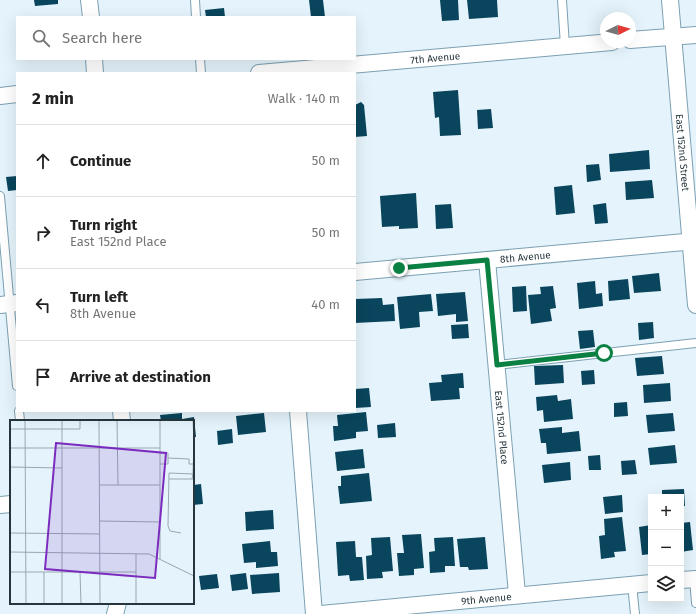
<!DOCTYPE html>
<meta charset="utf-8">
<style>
body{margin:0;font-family:"Fira Sans",sans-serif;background:#f6f6f6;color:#222}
.controls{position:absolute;right:12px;bottom:12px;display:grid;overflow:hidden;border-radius:0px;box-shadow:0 4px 16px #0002}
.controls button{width:36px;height:36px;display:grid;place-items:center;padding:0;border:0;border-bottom:1px solid #e0e0e0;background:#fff;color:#222;font:20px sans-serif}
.compass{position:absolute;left:600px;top:12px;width:36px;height:36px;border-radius:50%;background:#fff;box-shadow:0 4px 16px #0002;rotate:85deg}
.stop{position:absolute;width:12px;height:12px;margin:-9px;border:3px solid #0b8043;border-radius:50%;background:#fff}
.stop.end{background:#0b8043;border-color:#fff;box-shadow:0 1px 4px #0008}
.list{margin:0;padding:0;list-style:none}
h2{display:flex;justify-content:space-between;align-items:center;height:52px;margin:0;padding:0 16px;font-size:17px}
h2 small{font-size:13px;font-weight:400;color:#767676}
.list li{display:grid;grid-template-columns:26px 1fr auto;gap:12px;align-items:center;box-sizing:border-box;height:72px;padding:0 16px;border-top:1px solid #e0e0e0}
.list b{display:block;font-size:15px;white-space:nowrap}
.list p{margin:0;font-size:13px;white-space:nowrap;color:#767676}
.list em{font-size:13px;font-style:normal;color:#767676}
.icon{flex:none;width:22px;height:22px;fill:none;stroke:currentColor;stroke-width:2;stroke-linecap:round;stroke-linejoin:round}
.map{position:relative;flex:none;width:696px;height:614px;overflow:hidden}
.search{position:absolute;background:#fff;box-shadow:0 4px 16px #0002;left:16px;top:16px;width:340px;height:44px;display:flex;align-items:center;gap:10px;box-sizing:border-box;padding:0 14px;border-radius:0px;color:#767676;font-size:15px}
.panel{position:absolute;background:#fff;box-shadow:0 4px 16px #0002;left:16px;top:72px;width:340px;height:340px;border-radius:0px}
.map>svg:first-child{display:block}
.building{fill:#09455c}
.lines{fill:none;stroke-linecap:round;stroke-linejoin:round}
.service-casing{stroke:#7ca0b2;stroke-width:10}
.minor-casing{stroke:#7ca0b2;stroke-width:18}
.service{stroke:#fff;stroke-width:8}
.minor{stroke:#fff;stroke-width:16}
.route{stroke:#0b8043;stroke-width:5}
.labels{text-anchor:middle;stroke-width:4;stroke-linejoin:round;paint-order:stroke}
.street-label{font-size:10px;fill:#27363d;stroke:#fff}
.inset-road{fill:none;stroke:#99a8b0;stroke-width:1}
.view{fill:#7b2cbf;fill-opacity:0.15;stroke:#7b2cbf;stroke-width:2}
.inset-edge{fill:none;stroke:#27363d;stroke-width:2}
</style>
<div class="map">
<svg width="696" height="614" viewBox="0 0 696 614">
<rect width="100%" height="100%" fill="#e5f4fc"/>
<path class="building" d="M34,0H58V4L35,6Z
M309,0H323L325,17H311Z
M440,0H458L459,20L442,21Z
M467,0H497L498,17L469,19Z
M224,8L225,17H206L205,10Z
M458,90L461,135L440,136L439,117L435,118L433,92Z
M361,102L364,105L367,136L355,137V105Z
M491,109L493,128L478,129L477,110Z
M649,150L650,169L610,172L609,154Z
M599,164L601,180L587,182L586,165Z
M17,176V190L8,191L6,177Z
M652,180L654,198L626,200L625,182Z
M572,185L575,213L556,215L554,187Z
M416,193L418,228L399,229V226L382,227L380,196Z
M606,203L608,223L595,224L593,205Z
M451,204L453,228L436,229L435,205Z
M659,273L661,291L634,293L632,276Z
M628,279L630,299L609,301L608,281Z
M595,281L596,294L602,293L603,306L579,309L577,283Z
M526,286L527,311L513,312L512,287Z
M553,286L556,308L550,309L552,321L531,324L528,295L541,294L540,287Z
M465,292L468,321L456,322V314L438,316L436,294Z
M431,294L433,311L419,312L420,327L400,329L397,297Z
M382,298L383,305L394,304L395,321L355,323V299Z
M653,322L654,338L639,340L638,323Z
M468,324L469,338L452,339L451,325Z
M593,330L595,347L580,349L578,331Z
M662,356L664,374L637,376L635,358Z
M563,365L564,383L535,385L534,366Z
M594,370L595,384L582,385L581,371Z
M463,373L464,388H459L460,399L431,401L429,383L442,382L441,375Z
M670,383L671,401L644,403L643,385Z
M369,388L371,407L355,408V389Z
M557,395L558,401L571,399L573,419L544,422L543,410L537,411L536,397Z
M627,402L628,416L614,417V403Z
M366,412L368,431L356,432V438L334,441L333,426H338L337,415Z
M182,413V419L194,417L196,437H193V421H161L160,415Z
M264,413L266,432L238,435L236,416Z
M673,413L675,431L648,433L646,415Z
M395,423L396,437L378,438L377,425Z
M562,427V433L579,431L581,451L547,454L546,443H541L539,429Z
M232,429L233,443L218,445L217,431Z
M675,445L677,463L650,465L648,448Z
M363,449L365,468L337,471L335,452Z
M600,455L601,470H589L588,456Z
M635,460L637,474L622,475L621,461Z
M570,462L571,480L544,483L542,465Z
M369,473L372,501L340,504L338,486H341V476Z
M201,484L203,504L193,505V485Z
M684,489L685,506H681V497H662V490Z
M622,495L623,512L605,514L603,497Z
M273,510L274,529L246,531L245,512Z
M622,517L626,551L614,552L615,557L601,559L599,536L605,535L604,519Z
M690,522L693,550L681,552V523Z
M651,525V554L642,555L639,527Z
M421,534L424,568L414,569V575L399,576L397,553H404L402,535Z
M390,537L393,571L382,572L383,578L367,579L366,556L372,555L371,538Z
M453,537L455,566H445V572L430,573L429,552L435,551L434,538Z
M485,537L488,569L469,570L468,567H460L457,539Z
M270,541L271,552H277L278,566L256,568V562L244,563L242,544Z
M355,541L356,557H362L364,580L350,581L349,575L338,576L336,542Z
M246,573L248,589L232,591L230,575Z
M279,573L280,592L252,594L250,575Z
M217,574L219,588L201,590L199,576Z"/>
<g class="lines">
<g class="service-casing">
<path id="service" d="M195,0L196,17
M562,0L565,46
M200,59L201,73
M0,196L17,386
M497,365L696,343
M19,411L20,421
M694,579L696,603
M632,584L635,614"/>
</g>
<g class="minor-casing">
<g id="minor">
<path d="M89,0L91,17"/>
<path id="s1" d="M670,0L696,305"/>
<path d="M630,40L696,35"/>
<path d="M94,59L95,73"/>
<path id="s2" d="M259,73L612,42"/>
<path d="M0,96L17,94"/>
<path id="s3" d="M487,260L517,594"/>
<path id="s4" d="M355,272L696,241"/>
<path d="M0,305L17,303"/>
<path d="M121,411L122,421"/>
<path d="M298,411L314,614"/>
<path d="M0,505L11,504"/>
<path d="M681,580L696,579"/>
<path d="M115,614L118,603"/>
<path id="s5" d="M321,614L651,583"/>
</g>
</g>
<use href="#service" class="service"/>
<use href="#minor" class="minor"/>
</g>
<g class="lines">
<path class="route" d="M399,268L487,260L497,365L604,353"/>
</g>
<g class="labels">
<g class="street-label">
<text dy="4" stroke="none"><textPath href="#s2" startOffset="177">7th Avenue</textPath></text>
<text dy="4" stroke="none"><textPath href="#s1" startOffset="153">East 152nd Street</textPath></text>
<text dy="4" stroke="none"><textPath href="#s4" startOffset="171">8th Avenue</textPath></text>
<text dy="4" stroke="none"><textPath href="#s3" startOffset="168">East 152nd Place</textPath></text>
<text dy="4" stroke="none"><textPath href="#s5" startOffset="166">9th Avenue</textPath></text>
</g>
</g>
<g transform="translate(10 420)">
<rect width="184" height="184" fill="#e5f4fc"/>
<path class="inset-road" d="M15,0L16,184M52,0V184M89,0L90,184M107,0L108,65M183,0L184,22M0,9H70V0M0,28H150M158,38L179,39V44H183M150,44H158V33H150M0,47L52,48M183,54L184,22M159,59H183M89,65H150M90,101L151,102M0,113L90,114M171,113L160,111L158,106L159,53L183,54L182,59M0,132L139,134L184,156M126,134V184M150,139V0M0,152H126M34,152V184M70,152L71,184"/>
<path class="view" d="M46,23L156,33L145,158L35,149Z"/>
<rect width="184" height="184" class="inset-edge"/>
</g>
</svg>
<div class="controls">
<button>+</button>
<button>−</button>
<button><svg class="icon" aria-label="layers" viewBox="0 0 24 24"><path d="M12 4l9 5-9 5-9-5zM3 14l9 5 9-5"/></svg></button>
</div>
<svg class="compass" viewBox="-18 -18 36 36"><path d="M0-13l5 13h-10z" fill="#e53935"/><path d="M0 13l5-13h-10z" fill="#767676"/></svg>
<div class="stop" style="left:604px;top:353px"></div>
<div class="stop end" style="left:399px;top:268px"></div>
<div class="search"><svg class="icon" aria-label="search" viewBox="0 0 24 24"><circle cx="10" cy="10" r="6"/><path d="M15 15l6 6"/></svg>Search here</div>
<section class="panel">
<h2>2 min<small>Walk · 140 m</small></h2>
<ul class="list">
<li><svg class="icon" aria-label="ahead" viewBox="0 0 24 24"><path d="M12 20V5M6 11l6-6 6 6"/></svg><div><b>Continue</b></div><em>50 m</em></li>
<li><svg class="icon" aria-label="right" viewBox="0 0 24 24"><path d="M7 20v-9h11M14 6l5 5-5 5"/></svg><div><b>Turn right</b><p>East 152nd Place</p></div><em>50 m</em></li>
<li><svg class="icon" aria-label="left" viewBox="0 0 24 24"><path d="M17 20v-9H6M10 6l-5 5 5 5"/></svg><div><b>Turn left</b><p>8th Avenue</p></div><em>40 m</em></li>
<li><svg class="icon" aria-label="arrive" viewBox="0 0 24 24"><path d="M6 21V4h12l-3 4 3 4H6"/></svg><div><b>Arrive at destination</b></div></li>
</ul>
</section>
</div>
